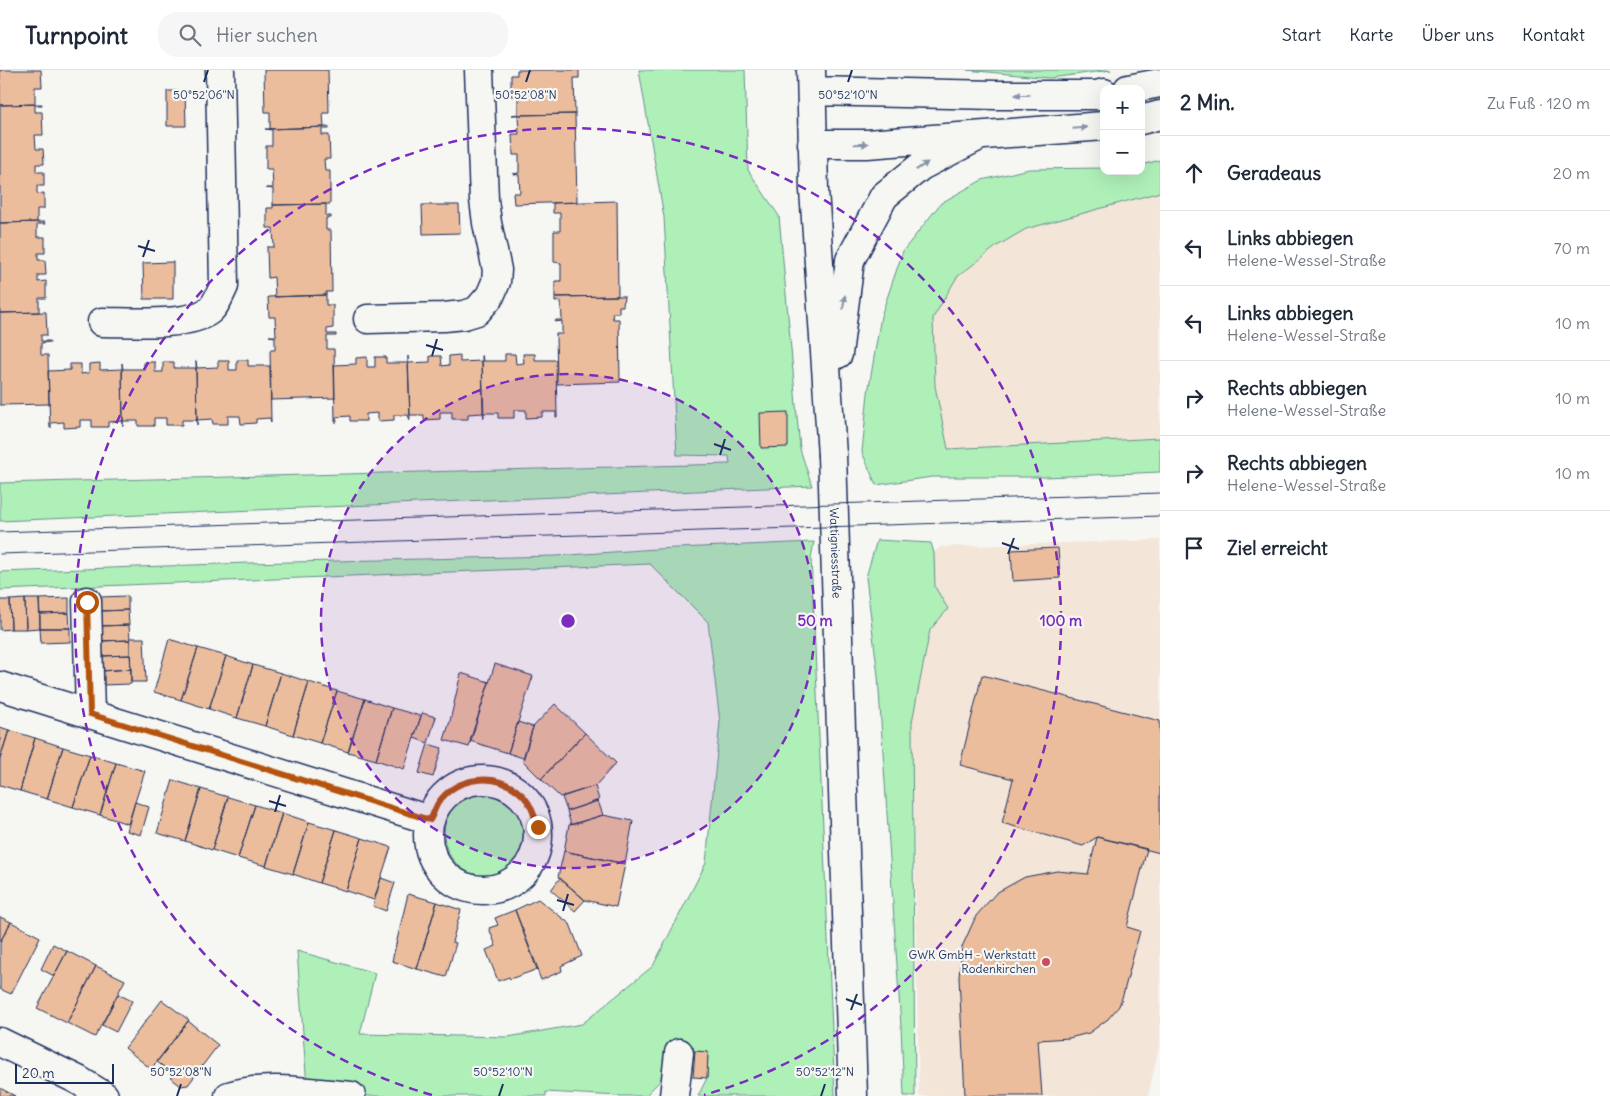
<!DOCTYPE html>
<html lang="de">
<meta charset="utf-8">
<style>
body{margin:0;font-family:Delius,sans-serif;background:#f6f6f7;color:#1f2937}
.controls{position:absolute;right:15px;top:15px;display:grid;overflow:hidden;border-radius:10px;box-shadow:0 5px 20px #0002}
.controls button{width:45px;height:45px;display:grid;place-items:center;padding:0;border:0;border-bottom:1px solid #e0e1e3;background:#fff;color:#1f2937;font:25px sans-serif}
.scale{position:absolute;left:15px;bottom:12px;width:99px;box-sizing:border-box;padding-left:5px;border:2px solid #1b2f5e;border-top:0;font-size:14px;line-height:18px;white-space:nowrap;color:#1b2f5e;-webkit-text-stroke:4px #f6f6f2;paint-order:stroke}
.stop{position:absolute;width:15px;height:15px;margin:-11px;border:4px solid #b45309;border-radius:50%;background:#fff}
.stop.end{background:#b45309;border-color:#fff;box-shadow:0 1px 5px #0008}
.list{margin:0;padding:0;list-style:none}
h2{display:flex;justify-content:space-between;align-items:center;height:65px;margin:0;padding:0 20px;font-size:21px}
h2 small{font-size:16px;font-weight:400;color:#747a83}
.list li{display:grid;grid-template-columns:32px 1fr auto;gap:15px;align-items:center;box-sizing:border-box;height:75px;padding:0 20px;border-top:1px solid #e0e1e3}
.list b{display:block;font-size:19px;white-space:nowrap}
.list p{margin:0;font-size:16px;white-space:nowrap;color:#747a83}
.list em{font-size:16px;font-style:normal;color:#747a83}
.icon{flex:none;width:28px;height:28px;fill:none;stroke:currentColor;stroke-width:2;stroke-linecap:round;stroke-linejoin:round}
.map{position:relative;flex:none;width:1160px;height:1026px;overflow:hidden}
header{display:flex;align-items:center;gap:30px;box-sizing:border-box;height:70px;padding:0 25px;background:#fff;border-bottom:1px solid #e0e1e3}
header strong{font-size:24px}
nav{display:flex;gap:28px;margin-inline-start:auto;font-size:18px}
.search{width:350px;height:45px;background:#f6f6f7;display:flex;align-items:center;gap:12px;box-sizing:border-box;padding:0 18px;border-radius:20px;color:#747a83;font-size:19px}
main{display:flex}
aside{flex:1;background:#fff}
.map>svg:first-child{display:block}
.built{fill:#f3e5d8}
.green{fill:#aff0b8;stroke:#65908b}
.building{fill:#ecbd9c;stroke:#1b2f5e}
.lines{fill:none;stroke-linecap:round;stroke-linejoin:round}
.minor-casing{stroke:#1b2f5e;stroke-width:31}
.major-casing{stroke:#1b2f5e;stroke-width:31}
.minor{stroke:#f6f6f2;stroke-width:28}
.major{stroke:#f6f6f2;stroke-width:28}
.tram{stroke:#1b2f5e;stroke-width:1}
.oneway{fill:#8892a8}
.route{stroke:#b45309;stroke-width:6}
.ticks{fill:none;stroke:#1b2f5e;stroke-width:2}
.ring{fill:none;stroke:#7b2cbf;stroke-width:2.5;stroke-dasharray:9 6}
.poi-dot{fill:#d1495b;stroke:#f6f6f2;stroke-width:2}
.labels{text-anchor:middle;stroke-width:4.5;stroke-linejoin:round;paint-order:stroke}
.street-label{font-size:12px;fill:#1b2f5e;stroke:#f6f6f2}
.poi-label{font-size:12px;fill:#1b2f5e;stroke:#f6f6f2;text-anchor:end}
.ticks-label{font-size:12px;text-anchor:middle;fill:#1b2f5e;stroke:#f6f6f2;stroke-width:4.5;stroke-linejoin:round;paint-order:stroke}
.centre{fill:#7b2cbf;stroke:#f6f6f2;stroke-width:2.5}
.ring-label{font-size:15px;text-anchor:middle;font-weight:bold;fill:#7b2cbf;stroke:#f6f6f2;stroke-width:4.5;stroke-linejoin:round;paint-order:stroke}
</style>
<header>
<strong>Turnpoint</strong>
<div class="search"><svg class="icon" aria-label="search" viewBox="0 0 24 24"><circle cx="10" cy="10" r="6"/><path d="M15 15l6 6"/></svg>Hier suchen</div>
<nav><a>Start</a><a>Karte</a><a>Über uns</a><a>Kontakt</a></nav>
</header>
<main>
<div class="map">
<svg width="1160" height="1026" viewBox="0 0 1160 1026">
<rect width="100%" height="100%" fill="#f6f6f2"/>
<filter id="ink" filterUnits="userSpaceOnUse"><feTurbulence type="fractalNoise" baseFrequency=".02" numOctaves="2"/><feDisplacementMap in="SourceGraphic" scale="10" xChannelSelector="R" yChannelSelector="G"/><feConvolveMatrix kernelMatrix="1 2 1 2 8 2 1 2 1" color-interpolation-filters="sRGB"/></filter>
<g filter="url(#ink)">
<path class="built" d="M1160,122V368L948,380L935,316L933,248L957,207L997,176L1026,159Z
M1160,470V972L1148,1026H919L912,652L930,560L948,539L935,517L934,483L940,477Z"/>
<path class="green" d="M639,0H745L748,100L779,146L800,379L812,416L0,451V413L730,394L729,386L677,385L664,147Z
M967,0H1111L1050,8Z
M1160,90V122L1026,159L997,176L957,207L933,248L935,316L948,379L1160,368V402L1046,407H932L876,415L862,382L868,323L881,246L903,181L941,133L982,110L1029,99L1104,98V101H1141V95Z
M877,470L931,473L934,483L935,517L948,539L930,560L912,652L915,1026H904L901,956L878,606L866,507Z
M814,472L811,488L835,1026H698L707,1008L708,982L695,981L668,974L661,1010L645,1026H619L546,1022V1026H362L364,1019L307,1017L297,881L375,903L360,964L508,967L582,954L653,896L706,793L720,652L708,552L650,494L0,520V502L248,493L556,486L656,479Z
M444 764a42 42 0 1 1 84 0a42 42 0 1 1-84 0Z"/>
<path class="building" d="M0,0H41L42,17H35V34L0,35Z
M264,0H328L329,43H323L324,57L270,59V42H265Z
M517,0H579V8H574L575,44L512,45L518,44V26H511V5H517Z
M167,21H185L186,56H167Z
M42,34V35H35V42H42L43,65H35L36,79H43L44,94H36V102H44V116H37V124L44,123V139H37V152L0,153V35Z
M575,44L577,132L514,134L513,123H520L519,105L513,104L519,103V85H513L512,64H519L518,45Z
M329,57V59H322V65H329L330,89H324L325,101H330V134L273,135V119L266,118H273L272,99H266V76H272V60L265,59Z
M617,131L618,226L555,227V211H561V193L554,192V161H560V143H553V133Z
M326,134V146H331V148H326V160H331L332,222H326V225L275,227L274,207L268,208L267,177H274L273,158H267V138H273V135Z
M422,135H459L460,163L423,164Z
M44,152L45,154H37V167H45V183H38V190H45L46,205H38V212L46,211V228H39V242L0,243V153Z
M173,192V229H144L143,193Z
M326,225V235H333V258L327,259V264H336V266H327V279H334L335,328L271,330L270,280H275V267L269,266H276L275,247H269L268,227Z
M618,226H624L623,236H619V243H612L613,249H619L620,312L557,314L556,264H562V251L555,252L556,250H562L561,231L555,232V227Z
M46,242L47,265H41V271H50V272L41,273V285H48L49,334L0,335V243Z
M505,284H515L516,294L524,293L523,284H535V290H556L557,347H556V342H542V347L526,348V340H514V348H498V343H483L482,285L483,291H505Z
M460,285V292L482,291L484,348L483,343L468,344V349H452V342H440V349L424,350V345H410L408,286V293L430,292V286H441L442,296L449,295V286Z
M367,287V297H375V287H386V293H408L410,350L408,345H394V350L378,351V343L366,344V351H350V346L336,347L337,352H335L334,295L356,294V288Z
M237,290H248V296H270L271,353L270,348L256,349V353L241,354L240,346H228V354H213L212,349L197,350L196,291L197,298L218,297V291H229V300H237Z
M144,292H155V302H163V292H174V298H196L197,355V350H182V355H166V348H154V356H138V351H123L122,293L123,299H144Z
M100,293V300L122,299L123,356V351L108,352V357H92V350H80V357L64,358V352L51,353V358H50L48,301L70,300V294H81V304L89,303V294Z
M788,342V377L761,378L760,343Z
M1058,478L1060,508L1013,511L1011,480Z
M128,526V540L99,541V527Z
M69,528V543L40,544L39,529Z
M25,529L26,559H11L10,530Z
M25,529H39L40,558L26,559Z
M0,530H10L11,559L0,560Z
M128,540L129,555L100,556L99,541Z
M69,543L70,558H40V544Z
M129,555L130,570L100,571V556Z
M40,558H70V572L41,573Z
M130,568H144L146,612H131Z
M169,569L198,578L181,630L154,622Z
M130,570V585L101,586L100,571Z
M198,578L226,586L209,639L181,630Z
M130,585L131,599L101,601V586Z
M226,586L253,595L237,648L209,639Z
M495,594L533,606L508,683L470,671Z
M253,595L281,603L265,656L237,648Z
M131,599V614L102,615L101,601Z
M281,603L309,612L293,665L265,656Z
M461,603L489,612L469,677L444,670L450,651Z
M982,605L1160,651V783L1097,767L1083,776L1002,753L1013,709L960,695Z
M309,612L337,621L320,673L293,665Z
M337,621L365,629L348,682L320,673Z
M365,629L392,638L376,690L348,682Z
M555,634L585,663L541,709L523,691L533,657Z
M392,638L421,646L404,699L376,690Z
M422,643L436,647L428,673L414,668Z
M518,652L533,657L523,688L508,683Z
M0,657L9,660L0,689Z
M9,660L35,668L20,721L0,715V689Z
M585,663L616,693L595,716L560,727L541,709Z
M35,668L63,677L47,729L20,721Z
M428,674L442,678L433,707L419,703Z
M63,677L90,685L73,737L47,729Z
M90,685L116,693L100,745L73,737Z
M116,693L145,701L128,754L100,745Z
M173,710L201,719L185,771L157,763Z
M595,716L599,730L567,741L562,727Z
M201,719L228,727L212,780L185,771Z
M228,727L255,735L238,788L212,780Z
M598,731L603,745L571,755L567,741Z
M135,732L149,737L141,765L127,761Z
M255,735L282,743L266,796L238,788Z
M282,743L309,752L293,804L266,796Z
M603,745L633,751L625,794L564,781L569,755Z
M309,752L336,760L319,813L293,804Z
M336,760L362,768L346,821L319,813Z
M1097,767L1147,779L1127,857L1140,861L1123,925L1119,936L1108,949L1089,963L1069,968L1038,970L1042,1026H965L959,907L962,877L976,846L996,823L1025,807L1057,801L1088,804Z
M362,768L391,777L374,830L346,821Z
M564,781L625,794L616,837L585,830L558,807Z
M381,808L395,813L386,841L373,836Z
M560,808L585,830L575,841L551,820Z
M408,824L437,832L417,899L392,891Z
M538,829L570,854L582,886L561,896L562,901L541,910L515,840Z
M437,832L461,840L452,872L456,873L446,907L417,899Z
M515,840L538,899L510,909L509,907L498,911L486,880L496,876L489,858L498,855L495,848Z
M0,847L11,852L0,872Z
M11,852L40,867L11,924L0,919V872Z
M53,874L67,881L54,906L41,899Z
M67,881L96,896L67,953L37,938Z
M96,896L125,910L95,967L67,953Z
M118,924L132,931L116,962L102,955Z
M162,930L189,950L151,999L125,978Z
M188,951L218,975L188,1015L181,1016L172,1009L171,1002L157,992Z
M695,981L708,982L707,1008L693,1007Z
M0,1018L15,1026H0Z"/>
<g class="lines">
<g class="minor-casing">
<g id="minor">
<path d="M368,249L444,247L464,245L477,241L490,226L496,212L497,200L487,153L484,130L479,0"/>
<path d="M102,252C129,252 190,257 210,240C217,234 220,224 224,216L220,0"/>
<path id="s1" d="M832,385L853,1026"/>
<path d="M87,531L90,644"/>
<path d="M0,616L430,750"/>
<circle cx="483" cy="765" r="55"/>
<path d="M0,972L78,1010L104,1026"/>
<path d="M229,1026C268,1014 311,1023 351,1026"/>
<path d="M674,1026L679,983"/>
</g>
</g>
<g class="major-casing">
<path id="major" d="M811,0L814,120L832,385
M1128,19L1160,13
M812,21L996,25H1097L1104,23
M1141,50L1160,45
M812,74H867L1104,56
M838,284L850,190L884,126L921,96L979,66"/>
</g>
<use href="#minor" class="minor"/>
<use href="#major" class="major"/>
<path class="tram" d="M0,462L1160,423
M0,484L1160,446"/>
</g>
<defs><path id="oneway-solid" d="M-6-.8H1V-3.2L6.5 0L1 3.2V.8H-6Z" transform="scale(1.25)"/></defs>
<g class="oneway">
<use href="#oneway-solid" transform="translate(1022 25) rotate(180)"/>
<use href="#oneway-solid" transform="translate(1080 58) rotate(-5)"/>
<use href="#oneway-solid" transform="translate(861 74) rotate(-1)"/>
<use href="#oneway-solid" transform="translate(922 96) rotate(-33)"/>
<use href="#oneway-solid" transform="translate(844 232) rotate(-82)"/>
</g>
</g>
<g class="lines" filter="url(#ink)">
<path class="route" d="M87,532L90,644L430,750C433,745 435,738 438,733C457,706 496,702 520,723C531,732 534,745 538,757"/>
</g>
<path class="ticks" d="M204,12L208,0M526,12L530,0M848,12L852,0M138,176L155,181M143,187L149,170M426,275L443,280M432,286L437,269M714,374L731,380M720,385L725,369M1002,473L1019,479M1008,484L1014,468M269,731L286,736M275,742L280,725M557,830L574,835M563,841L568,824M846,929L862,935M851,940L857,924M177,1026L181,1014M499,1026L503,1014M821,1026L825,1014"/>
<circle cx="568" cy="551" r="247" fill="#7b2cbf" fill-opacity=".12"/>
<g class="ring">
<circle cx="568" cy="551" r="247"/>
<path d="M432 1025A493 493 0 1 1 704 1025"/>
</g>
<circle class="poi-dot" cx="1046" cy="892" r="5"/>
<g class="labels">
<g class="street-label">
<text dy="4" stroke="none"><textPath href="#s1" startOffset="98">Wattigniesstraße</textPath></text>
</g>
<g class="poi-label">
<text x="1036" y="889">GWK GmbH - Werkstatt<tspan x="1036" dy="14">Rodenkirchen</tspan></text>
</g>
</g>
<g class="ticks-label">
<text x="204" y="29">50°52'06"N</text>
<text x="526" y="29">50°52'08"N</text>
<text x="848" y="29">50°52'10"N</text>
<text x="181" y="1006">50°52'08"N</text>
<text x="503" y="1006">50°52'10"N</text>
<text x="825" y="1006">50°52'12"N</text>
</g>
<circle cx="568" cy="551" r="8" class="centre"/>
<g class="ring-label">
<text x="815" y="556">50 m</text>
<text x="1061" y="556">100 m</text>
</g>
</svg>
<div class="controls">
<button>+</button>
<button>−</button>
</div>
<div class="scale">20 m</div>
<div class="stop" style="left:87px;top:532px"></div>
<div class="stop end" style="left:538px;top:757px"></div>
</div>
<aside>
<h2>2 Min.<small>Zu Fuß · 120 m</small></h2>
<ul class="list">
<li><svg class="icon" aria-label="ahead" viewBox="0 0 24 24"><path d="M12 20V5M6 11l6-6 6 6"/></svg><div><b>Geradeaus</b></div><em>20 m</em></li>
<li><svg class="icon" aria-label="left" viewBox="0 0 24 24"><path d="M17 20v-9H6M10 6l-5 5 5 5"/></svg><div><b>Links abbiegen</b><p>Helene-Wessel-Straße</p></div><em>70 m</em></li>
<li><svg class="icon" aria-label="left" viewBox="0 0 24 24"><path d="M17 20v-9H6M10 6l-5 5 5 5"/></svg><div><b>Links abbiegen</b><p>Helene-Wessel-Straße</p></div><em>10 m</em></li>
<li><svg class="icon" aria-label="right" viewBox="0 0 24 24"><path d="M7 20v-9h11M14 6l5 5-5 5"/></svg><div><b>Rechts abbiegen</b><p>Helene-Wessel-Straße</p></div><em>10 m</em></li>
<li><svg class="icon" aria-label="right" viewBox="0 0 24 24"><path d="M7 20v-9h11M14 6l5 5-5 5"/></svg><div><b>Rechts abbiegen</b><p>Helene-Wessel-Straße</p></div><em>10 m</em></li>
<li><svg class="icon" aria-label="arrive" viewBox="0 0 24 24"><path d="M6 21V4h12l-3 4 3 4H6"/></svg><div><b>Ziel erreicht</b></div></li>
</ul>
</aside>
</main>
